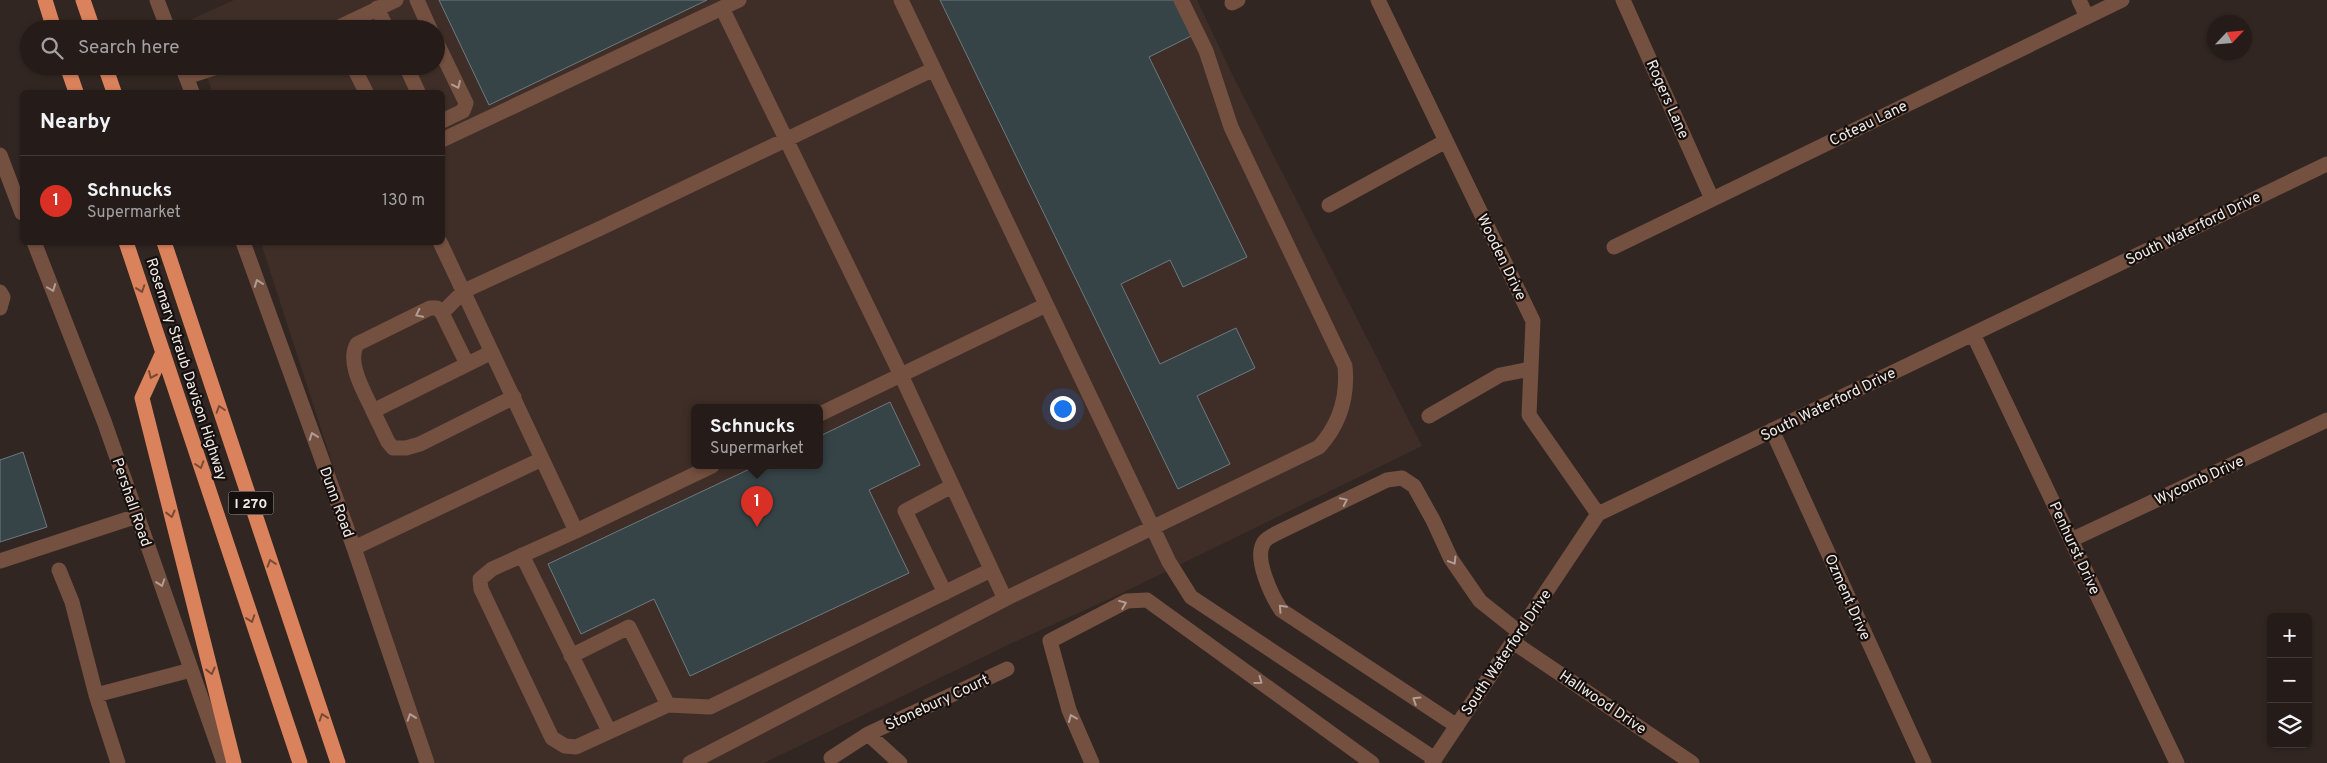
<!DOCTYPE html>
<meta charset="utf-8">
<style>
body{margin:0;font-family:Overpass,sans-serif;background:#312927;color:#f1f3f6}
.controls{position:absolute;right:15px;bottom:15px;display:grid;overflow:hidden;border-radius:8px;box-shadow:0 1px 4px #0004}
.controls button{width:45px;height:45px;display:grid;place-items:center;padding:0;border:0;border-bottom:1px solid #423a39;background:#251c1a;color:#f1f3f6;font:25px sans-serif}
.compass{position:absolute;left:2207px;top:15px;width:45px;height:45px;border-radius:50%;background:#251c1a;box-shadow:0 1px 4px #0004;rotate:64deg}
.you{position:absolute;left:1062px;top:408px;width:18px;height:18px;margin:-12px;border:4px solid #fff;border-radius:50%;background:#1a73e8;box-shadow:0 0 0 8px #1a73e833}
.badge{display:grid;place-items:center;width:32px;height:32px;border-radius:50%;background:#d93025;color:#fff;font-size:16px;font-weight:700}
.pin{position:absolute;translate:-50% -41px;filter:drop-shadow(0 1px 2px #0008)}
.pin::after{content:'';position:absolute;top:26px;width:18px;height:15px;background:inherit;clip-path:polygon(0 0,100% 0,50% 100%)}
.popup{position:absolute;left:691px;top:404px;width:132px;height:65px;box-sizing:border-box;display:grid;place-content:center;border-radius:8px;background:#251c1a;filter:drop-shadow(0 1px 4px #0005);font-size:16px;white-space:nowrap;color:#a3a1a2}
.popup b{font-size:19px;color:#f1f3f6}
.popup::after{content:'';position:absolute;left:50%;top:100%;margin-left:-10px;border:10px solid transparent;border-top-color:#251c1a}
.list{margin:0;padding:0;list-style:none}
h2{display:flex;justify-content:space-between;align-items:center;height:65px;margin:0;padding:0 20px;font-size:21px}
h2 small{font-size:16px;font-weight:400;color:#a3a1a2}
.list li{display:grid;grid-template-columns:32px 1fr auto;gap:15px;align-items:center;box-sizing:border-box;height:90px;padding:0 20px;border-top:1px solid #423a39}
.list b{display:block;font-size:19px;white-space:nowrap}
.list p{margin:0;font-size:16px;white-space:nowrap;color:#a3a1a2}
.list em{font-size:16px;font-style:normal;color:#a3a1a2}
.icon{flex:none;width:28px;height:28px;fill:none;stroke:currentColor;stroke-width:2;stroke-linecap:round;stroke-linejoin:round}
.map{position:relative;flex:none;width:2327px;height:763px;overflow:hidden}
.search{position:absolute;background:#251c1a;box-shadow:0 1px 4px #0004;left:20px;top:20px;width:425px;height:55px;display:flex;align-items:center;gap:12px;box-sizing:border-box;padding:0 18px;border-radius:28px;color:#a3a1a2;font-size:19px}
.panel{position:absolute;background:#251c1a;box-shadow:0 1px 4px #0004;left:20px;top:90px;width:425px;height:155px;border-radius:8px}
.map>svg:first-child{display:block}
.built{fill:#3f2e27;fill-rule:evenodd}
.building{fill:#364347;stroke:#6d7b7f}
.lines{fill:none;stroke-linecap:round;stroke-linejoin:round}
.minor{stroke:#745040;stroke-width:15}
.highway{stroke:#da825b;stroke-width:15}
.oneway{stroke:#b29d94}
.oneway2{stroke:#784934}
.labels{text-anchor:middle;stroke-width:4.5;stroke-linejoin:round;paint-order:stroke}
.shield{fill:#15100e;stroke:#afa9a6;stroke-width:1}
.shield-label{font-size:14px;font-weight:bold;fill:#f1eae7}
.street-label{font-size:15px;fill:#f1eae7;stroke:#15100e}
</style>
<div class="map">
<svg width="2327" height="763" viewBox="0 0 2327 763">
<rect width="100%" height="100%" fill="#312622"/>
<path class="built" d="M234,0H1197L1232,74L1422,446L1118,595L1010,644L764,763H429L261,243L442,242V92H212L204,66H436V29H192L190,20ZM694,408H820V466H694Z"/>
<path class="building" d="M439,0H707L489,105Z
M940,0H1176L1193,35L1149,57L1247,257L1183,287L1170,260L1121,284L1160,364L1236,328L1255,368L1197,396L1230,464L1178,489Z
M890,402L920,465L869,490L909,573L690,676L654,599L581,634L548,564L756,466H820V436Z
M23,452L47,527L0,542V460Z"/>
<g class="lines">
<path class="minor" d="M157,0L168,29
M417,0L430,29
M901,0L1169,562L1191,597L1435,759
M1378,0L1533,321L1529,415L1598,514
M1623,0L1712,199
M2079,0L2087,17
M1232,3L1238,0
M377,8L387,29
M722,8L901,375L1005,599
M335,29L396,0
M436,41L466,103L463,111L442,121
M182,66L192,92
M353,66L366,92
M406,66L418,92
M186,77L220,66
M442,140L739,0
M0,155L22,213
M1329,205L1446,141
M34,242L104,421L224,763
M243,242L354,548L427,763
M440,242L576,531L712,466
M1614,247L2122,0
M0,292L3,297L0,308
M442,313L464,291L601,228L934,69
M1973,334L2177,763
M492,352L373,411L388,442L393,448H406L420,444L514,397
M373,411C365,393 346,363 357,344L430,308H437L442,313L467,364
M820,414L1046,305
M1429,416L1500,375L1531,369
M1772,430L1924,763
M576,531L492,569L480,579L481,589L552,738L565,746L576,747L668,705L710,707L991,570
M2071,540L2327,420
M354,548L542,459
M522,555L609,731
M0,561L137,516
M59,570L72,602L96,695
M945,593L905,511L952,486
M1513,642L1692,763
M571,656L629,627L668,705
M1457,726L1281,610C1272,596 1253,558 1264,542C1266,539 1273,535 1277,533L1387,480L1402,478L1414,486L1433,520L1451,559L1480,601L1519,632
M868,734L900,763
M831,758L868,734L1007,669
M118,763L96,695L191,670
M690,763L1005,599L1319,447C1339,425 1348,397 1345,366L1231,127L1206,51L1181,0
M1092,763L1069,710L1050,641L1127,601L1147,600L1372,763
M1432,763L1598,514L2327,164"/>
<path class="highway" d="M45,0L54,29
M83,0L93,29
M67,66L76,92
M105,66L114,92
M126,242L300,763
M164,242L338,763
M163,352L142,398L234,763"/>
</g>
<defs><path id="oneway-chevron" d="M-2-3.5L2.5 0L-2 3.5" fill="none" stroke-width="1.6" stroke-linecap="round" stroke-linejoin="round" transform="scale(1.25)"/></defs>
<g class="oneway">
<use href="#oneway-chevron" transform="translate(457 85) rotate(65)"/>
<use href="#oneway-chevron" transform="translate(258 283) rotate(-110)"/>
<use href="#oneway-chevron" transform="translate(52 288) rotate(69)"/>
<use href="#oneway-chevron" transform="translate(419 314) rotate(154)"/>
<use href="#oneway-chevron" transform="translate(313 436) rotate(-110)"/>
<use href="#oneway-chevron" transform="translate(1344 501) rotate(-26)"/>
<use href="#oneway-chevron" transform="translate(1453 561) rotate(59)"/>
<use href="#oneway-chevron" transform="translate(161 583) rotate(71)"/>
<use href="#oneway-chevron" transform="translate(1123 604) rotate(-22)"/>
<use href="#oneway-chevron" transform="translate(1282 608) rotate(-133)"/>
<use href="#oneway-chevron" transform="translate(1259 681) rotate(36)"/>
<use href="#oneway-chevron" transform="translate(1416 700) rotate(-148)"/>
<use href="#oneway-chevron" transform="translate(411 717) rotate(-109)"/>
<use href="#oneway-chevron" transform="translate(1072 718) rotate(-113)"/>
</g>
<g class="oneway2">
<use href="#oneway-chevron" transform="translate(141 289) rotate(71)"/>
<use href="#oneway-chevron" transform="translate(152 375) rotate(114)"/>
<use href="#oneway-chevron" transform="translate(220 409) rotate(-108)"/>
<use href="#oneway-chevron" transform="translate(200 465) rotate(72)"/>
<use href="#oneway-chevron" transform="translate(171 514) rotate(76)"/>
<use href="#oneway-chevron" transform="translate(271 563) rotate(-108)"/>
<use href="#oneway-chevron" transform="translate(251 619) rotate(71)"/>
<use href="#oneway-chevron" transform="translate(211 671) rotate(76)"/>
<use href="#oneway-chevron" transform="translate(323 717) rotate(-109)"/>
</g>
<g class="labels">
<rect class="shield" x="228.5" y="491.5" width="45" height="23" rx="4"/>
<g class="shield-label">
<text x="251" y="508">I 270</text>
</g>
<g class="street-label">
<text transform="translate(1668 99) rotate(66)" y="5">Rogers Lane</text>
<text transform="translate(1868 123) rotate(-26)" y="5">Coteau Lane</text>
<text transform="translate(2193 228) rotate(-26)" y="5">South Waterford Drive</text>
<text transform="translate(1502 257) rotate(64)" y="5">Wooden Drive</text>
<text transform="translate(187 369) rotate(72)" y="5">Rosemary Straub Davison Highway</text>
<text transform="translate(1828 404) rotate(-26)" y="5">South Waterford Drive</text>
<text transform="translate(2199 480) rotate(-25)" y="5">Wycomb Drive</text>
<text transform="translate(132 502) rotate(71)" y="5">Pershall Road</text>
<text transform="translate(337 502) rotate(70)" y="5">Dunn Road</text>
<text transform="translate(2075 548) rotate(65)" y="5">Penhurst Drive</text>
<text transform="translate(1848 597) rotate(66)" y="5">Ozment Drive</text>
<text transform="translate(1506 652) rotate(-56)" y="5">South Waterford Drive</text>
<text transform="translate(937 702) rotate(-25)" y="5">Stonebury Court</text>
<text transform="translate(1603 702) rotate(34)" y="5">Hallwood Drive</text>
</g>
</g>
</svg>
<div class="controls">
<button>+</button>
<button>−</button>
<button><svg class="icon" aria-label="layers" viewBox="0 0 24 24"><path d="M12 4l9 5-9 5-9-5zM3 14l9 5 9-5"/></svg></button>
</div>
<svg class="compass" viewBox="-18 -18 36 36"><path d="M0-13l5 13h-10z" fill="#e53935"/><path d="M0 13l5-13h-10z" fill="#a3a1a2"/></svg>
<div class="you"></div>
<div class="pin badge" style="left:757px;top:527px">1</div>
<div class="popup"><b>Schnucks</b>Supermarket</div>
<div class="search"><svg class="icon" aria-label="search" viewBox="0 0 24 24"><circle cx="10" cy="10" r="6"/><path d="M15 15l6 6"/></svg>Search here</div>
<section class="panel">
<h2>Nearby<small></small></h2>
<ul class="list">
<li><span class="badge">1</span><div><b>Schnucks</b><p>Supermarket</p></div><em>130 m</em></li>
</ul>
</section>
</div>
